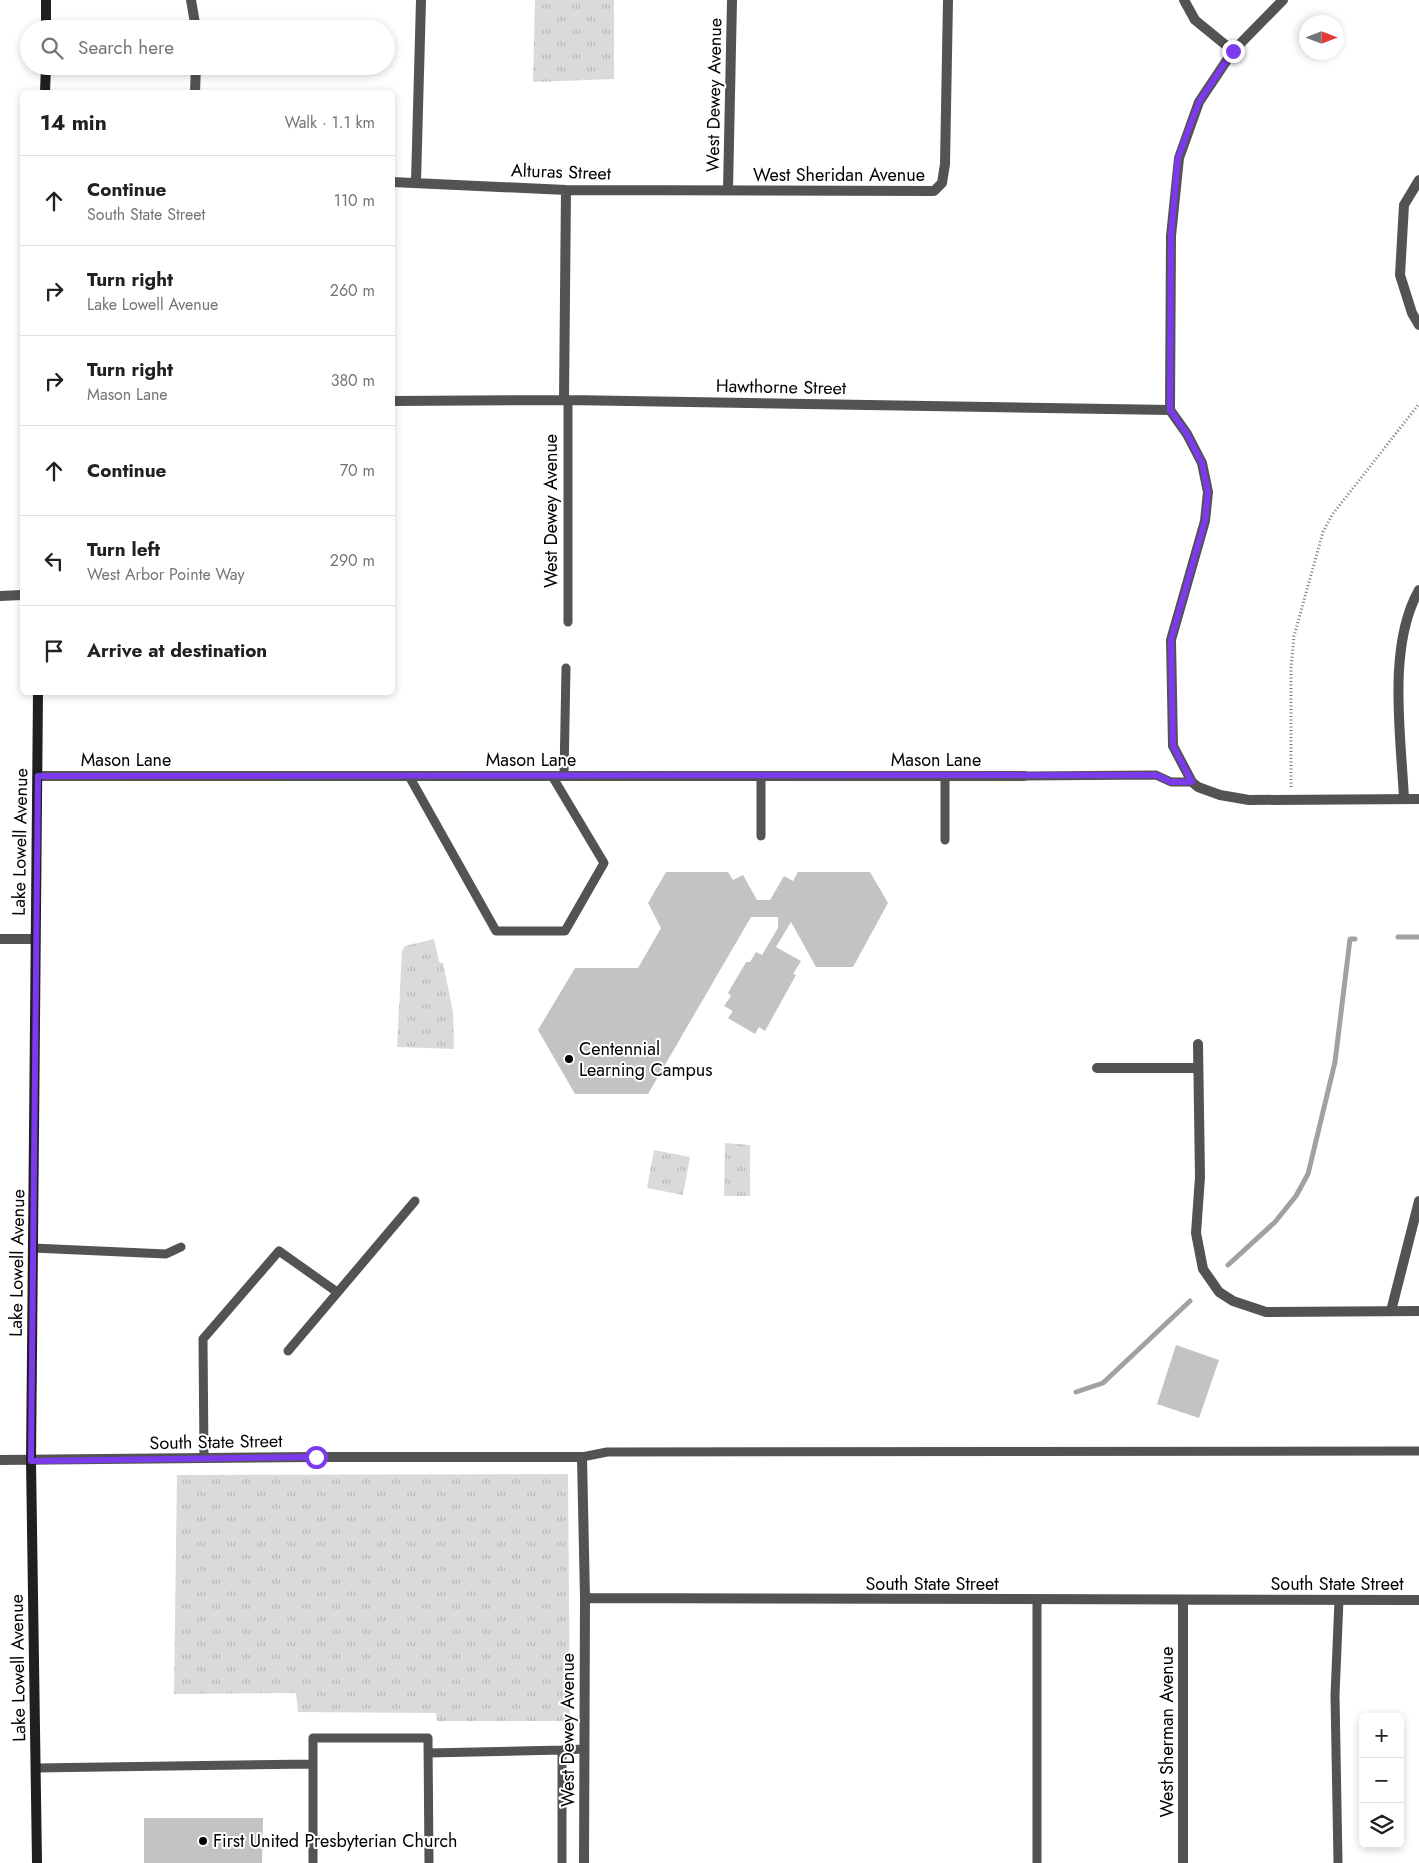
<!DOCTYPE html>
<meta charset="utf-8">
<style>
body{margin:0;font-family:Jost,sans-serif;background:#f6f6f6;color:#202124}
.controls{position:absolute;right:15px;bottom:15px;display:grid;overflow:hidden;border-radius:8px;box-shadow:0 2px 8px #0003}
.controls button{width:45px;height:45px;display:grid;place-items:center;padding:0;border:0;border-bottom:1px solid #e0e0e0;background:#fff;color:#202124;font:25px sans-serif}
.compass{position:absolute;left:1299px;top:15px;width:45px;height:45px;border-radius:50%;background:#fff;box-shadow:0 2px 8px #0003;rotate:90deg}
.stop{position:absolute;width:15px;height:15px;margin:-11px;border:4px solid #7c3aed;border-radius:50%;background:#fff}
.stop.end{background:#7c3aed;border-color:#fff;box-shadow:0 1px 5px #0008}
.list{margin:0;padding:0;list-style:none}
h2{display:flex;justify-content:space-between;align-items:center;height:65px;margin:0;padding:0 20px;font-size:21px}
h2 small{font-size:16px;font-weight:400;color:#757577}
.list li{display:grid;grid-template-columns:32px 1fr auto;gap:15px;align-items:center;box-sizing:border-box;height:90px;padding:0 20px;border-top:1px solid #e0e0e0}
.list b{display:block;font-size:19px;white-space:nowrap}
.list p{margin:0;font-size:16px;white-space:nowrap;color:#757577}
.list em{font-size:16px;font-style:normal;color:#757577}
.icon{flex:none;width:28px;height:28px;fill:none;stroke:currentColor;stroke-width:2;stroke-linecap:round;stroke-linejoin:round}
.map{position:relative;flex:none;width:1419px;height:1863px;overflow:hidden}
.search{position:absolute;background:#fff;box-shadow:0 2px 8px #0003;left:20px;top:20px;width:375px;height:55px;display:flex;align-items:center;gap:12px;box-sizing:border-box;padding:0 18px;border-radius:28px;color:#757577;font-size:19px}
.panel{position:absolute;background:#fff;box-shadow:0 2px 8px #0003;left:20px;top:90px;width:375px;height:605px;border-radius:8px}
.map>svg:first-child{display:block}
.park{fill:url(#park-tufts)}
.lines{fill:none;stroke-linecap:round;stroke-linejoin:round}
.stream{stroke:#a1a1a1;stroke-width:5}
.building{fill:#c3c3c3}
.path{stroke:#757575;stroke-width:3;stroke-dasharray:1 2.5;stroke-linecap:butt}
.lane{stroke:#535353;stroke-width:9}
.street{stroke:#535353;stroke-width:10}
.secondary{stroke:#202020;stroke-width:10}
.route{stroke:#7c3aed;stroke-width:6}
.poi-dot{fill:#000;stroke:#fff;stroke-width:2}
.labels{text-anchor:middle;stroke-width:4;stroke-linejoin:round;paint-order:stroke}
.street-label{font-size:18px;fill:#000;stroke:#fff}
.poi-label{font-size:18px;fill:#000;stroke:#fff;text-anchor:start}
</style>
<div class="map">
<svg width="1419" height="1863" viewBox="0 0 1419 1863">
<defs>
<pattern id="park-tufts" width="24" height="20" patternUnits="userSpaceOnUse" patternTransform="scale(1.25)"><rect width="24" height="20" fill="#dadada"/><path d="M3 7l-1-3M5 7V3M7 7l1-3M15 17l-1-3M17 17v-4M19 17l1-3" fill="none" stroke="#b9b9b9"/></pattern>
</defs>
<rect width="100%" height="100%" fill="#fff"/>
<path class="park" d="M535,0H614V79L533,82Z
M434,939L439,962L443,963L453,1012L454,1049L397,1047L402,951L405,946Z
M725,1143L750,1145V1196H724Z
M654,1150L690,1157L683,1195L647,1188Z
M568,1474L570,1721H437L436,1713L298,1712L296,1693L174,1694L177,1475Z"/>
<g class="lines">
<path class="stream" d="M1398,937H1419
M1228,1265L1275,1222L1296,1196L1308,1174L1335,1062L1350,939H1355
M1076,1392L1103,1383L1190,1301"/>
</g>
<path class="building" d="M666,872H728L733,880L743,875L757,900H770L784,876L793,881L798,872H870L888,903L853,967H816L791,922L776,947L801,961L793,974L796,975L765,1031L759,1027L755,1034L728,1018L733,1011L724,1006L731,996L728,993L746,962H750L756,952L762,955L778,928V917H751L648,1094H575L538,1030L575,968H638L661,928L648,903Z
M1176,1345L1219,1360L1199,1418L1157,1404Z
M144,1818H263L262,1863H144Z"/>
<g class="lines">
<path class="path" d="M1291,787V668L1294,636L1323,532L1332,515L1419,404"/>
<path class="lane" d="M568,622V400
M409,776L496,931H565L604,863L552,776
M564,776L566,668
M945,776V840
M1024,776L1156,775L1171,782H1192
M761,836V776
M33,1248L166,1254L181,1247
M288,1351L415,1201
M582,1457L607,1452L1419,1451
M204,1458L203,1339L279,1251L337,1292
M1037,1600V1863
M562,1750L584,1749
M428,1753L562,1750V1863
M36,1768L313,1764
M313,1863V1738H428L429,1863
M1338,1863L1335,1695L1339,1600"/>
<path class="street" d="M191,0L196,29
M1184,0L1195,20L1233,51
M1283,0L1233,51L1199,102L1179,158L1171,236L1170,410L1187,434L1202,463L1208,492L1205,521L1171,640L1173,746L1192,782L1198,787L1220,795L1249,800L1419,799
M195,92L196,66
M1419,180L1404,205L1400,275L1412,313L1419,325
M392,182L566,190L934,191L942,183L945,164L948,0
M416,182L421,0
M728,190L732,0
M564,400L566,190
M392,401L568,400L1170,410
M0,596L22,595
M38,776H1024
M1404,799C1401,736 1387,646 1419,590
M0,939H34
M1198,1044L1200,1177L1196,1233L1203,1269L1219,1292L1233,1301L1266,1312L1419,1311
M1097,1068H1198
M1391,1311L1419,1201
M0,1460L316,1457H582L585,1598L584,1863
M585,1598L1419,1600
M1183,1863V1601"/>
<path class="secondary" d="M46,29V0
M45,92L46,66
M37,1863L31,1461L38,692"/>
</g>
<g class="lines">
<path class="route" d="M316,1457L31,1461L38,776L1156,775L1171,782H1192L1173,746L1171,640L1205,521L1208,492L1202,463L1187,434L1170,410L1171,236L1178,158L1199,102L1233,51"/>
</g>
<g class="poi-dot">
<circle cx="569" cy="1059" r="5"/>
<circle cx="203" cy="1841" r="5"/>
</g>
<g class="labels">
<g class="street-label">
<text transform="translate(714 95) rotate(-89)" y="6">West Dewey Avenue</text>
<text transform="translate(561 172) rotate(2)" y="6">Alturas Street</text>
<text x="839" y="181">West Sheridan Avenue</text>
<text transform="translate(781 387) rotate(1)" y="6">Hawthorne Street</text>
<text transform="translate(551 511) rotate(-90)" y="6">West Dewey Avenue</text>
<text x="126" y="766">Mason Lane</text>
<text x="531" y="766">Mason Lane</text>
<text x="936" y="766">Mason Lane</text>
<text transform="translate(20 842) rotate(-89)" y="6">Lake Lowell Avenue</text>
<text transform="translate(17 1263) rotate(-89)" y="6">Lake Lowell Avenue</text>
<text transform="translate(216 1442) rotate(-1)" y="6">South State Street</text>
<text x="932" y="1590">South State Street</text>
<text x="1337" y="1590">South State Street</text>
<text transform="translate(18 1668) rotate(-91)" y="6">Lake Lowell Avenue</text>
<text transform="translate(568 1730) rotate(-90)" y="6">West Dewey Avenue</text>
<text transform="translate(1167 1732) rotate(-90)" y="6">West Sherman Avenue</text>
</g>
<g class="poi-label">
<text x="579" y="1055">Centennial<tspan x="579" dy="21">Learning Campus</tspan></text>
<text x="213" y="1847">First United Presbyterian Church</text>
</g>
</g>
</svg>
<div class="controls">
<button>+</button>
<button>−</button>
<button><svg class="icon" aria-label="layers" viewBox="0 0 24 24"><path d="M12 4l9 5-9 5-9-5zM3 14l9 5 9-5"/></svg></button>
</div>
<svg class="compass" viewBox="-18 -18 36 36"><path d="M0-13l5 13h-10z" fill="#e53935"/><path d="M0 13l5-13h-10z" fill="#757577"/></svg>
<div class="stop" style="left:316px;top:1457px"></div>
<div class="stop end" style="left:1233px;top:51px"></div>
<div class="search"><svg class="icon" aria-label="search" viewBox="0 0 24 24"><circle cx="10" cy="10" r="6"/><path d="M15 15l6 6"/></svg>Search here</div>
<section class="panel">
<h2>14 min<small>Walk · 1.1 km</small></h2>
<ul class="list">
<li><svg class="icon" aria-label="ahead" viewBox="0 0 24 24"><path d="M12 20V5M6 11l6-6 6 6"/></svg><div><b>Continue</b><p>South State Street</p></div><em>110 m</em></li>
<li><svg class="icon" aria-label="right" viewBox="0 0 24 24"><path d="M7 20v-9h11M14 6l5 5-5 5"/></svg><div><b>Turn right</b><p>Lake Lowell Avenue</p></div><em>260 m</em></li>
<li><svg class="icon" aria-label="right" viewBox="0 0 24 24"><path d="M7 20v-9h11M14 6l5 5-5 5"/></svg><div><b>Turn right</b><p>Mason Lane</p></div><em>380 m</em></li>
<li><svg class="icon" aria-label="ahead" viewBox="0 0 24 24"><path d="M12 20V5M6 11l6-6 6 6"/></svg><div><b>Continue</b></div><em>70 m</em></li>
<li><svg class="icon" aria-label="left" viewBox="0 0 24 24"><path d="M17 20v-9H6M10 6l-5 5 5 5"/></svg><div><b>Turn left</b><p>West Arbor Pointe Way</p></div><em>290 m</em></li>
<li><svg class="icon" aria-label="arrive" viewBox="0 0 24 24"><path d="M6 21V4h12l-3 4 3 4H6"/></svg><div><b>Arrive at destination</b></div></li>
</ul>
</section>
</div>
